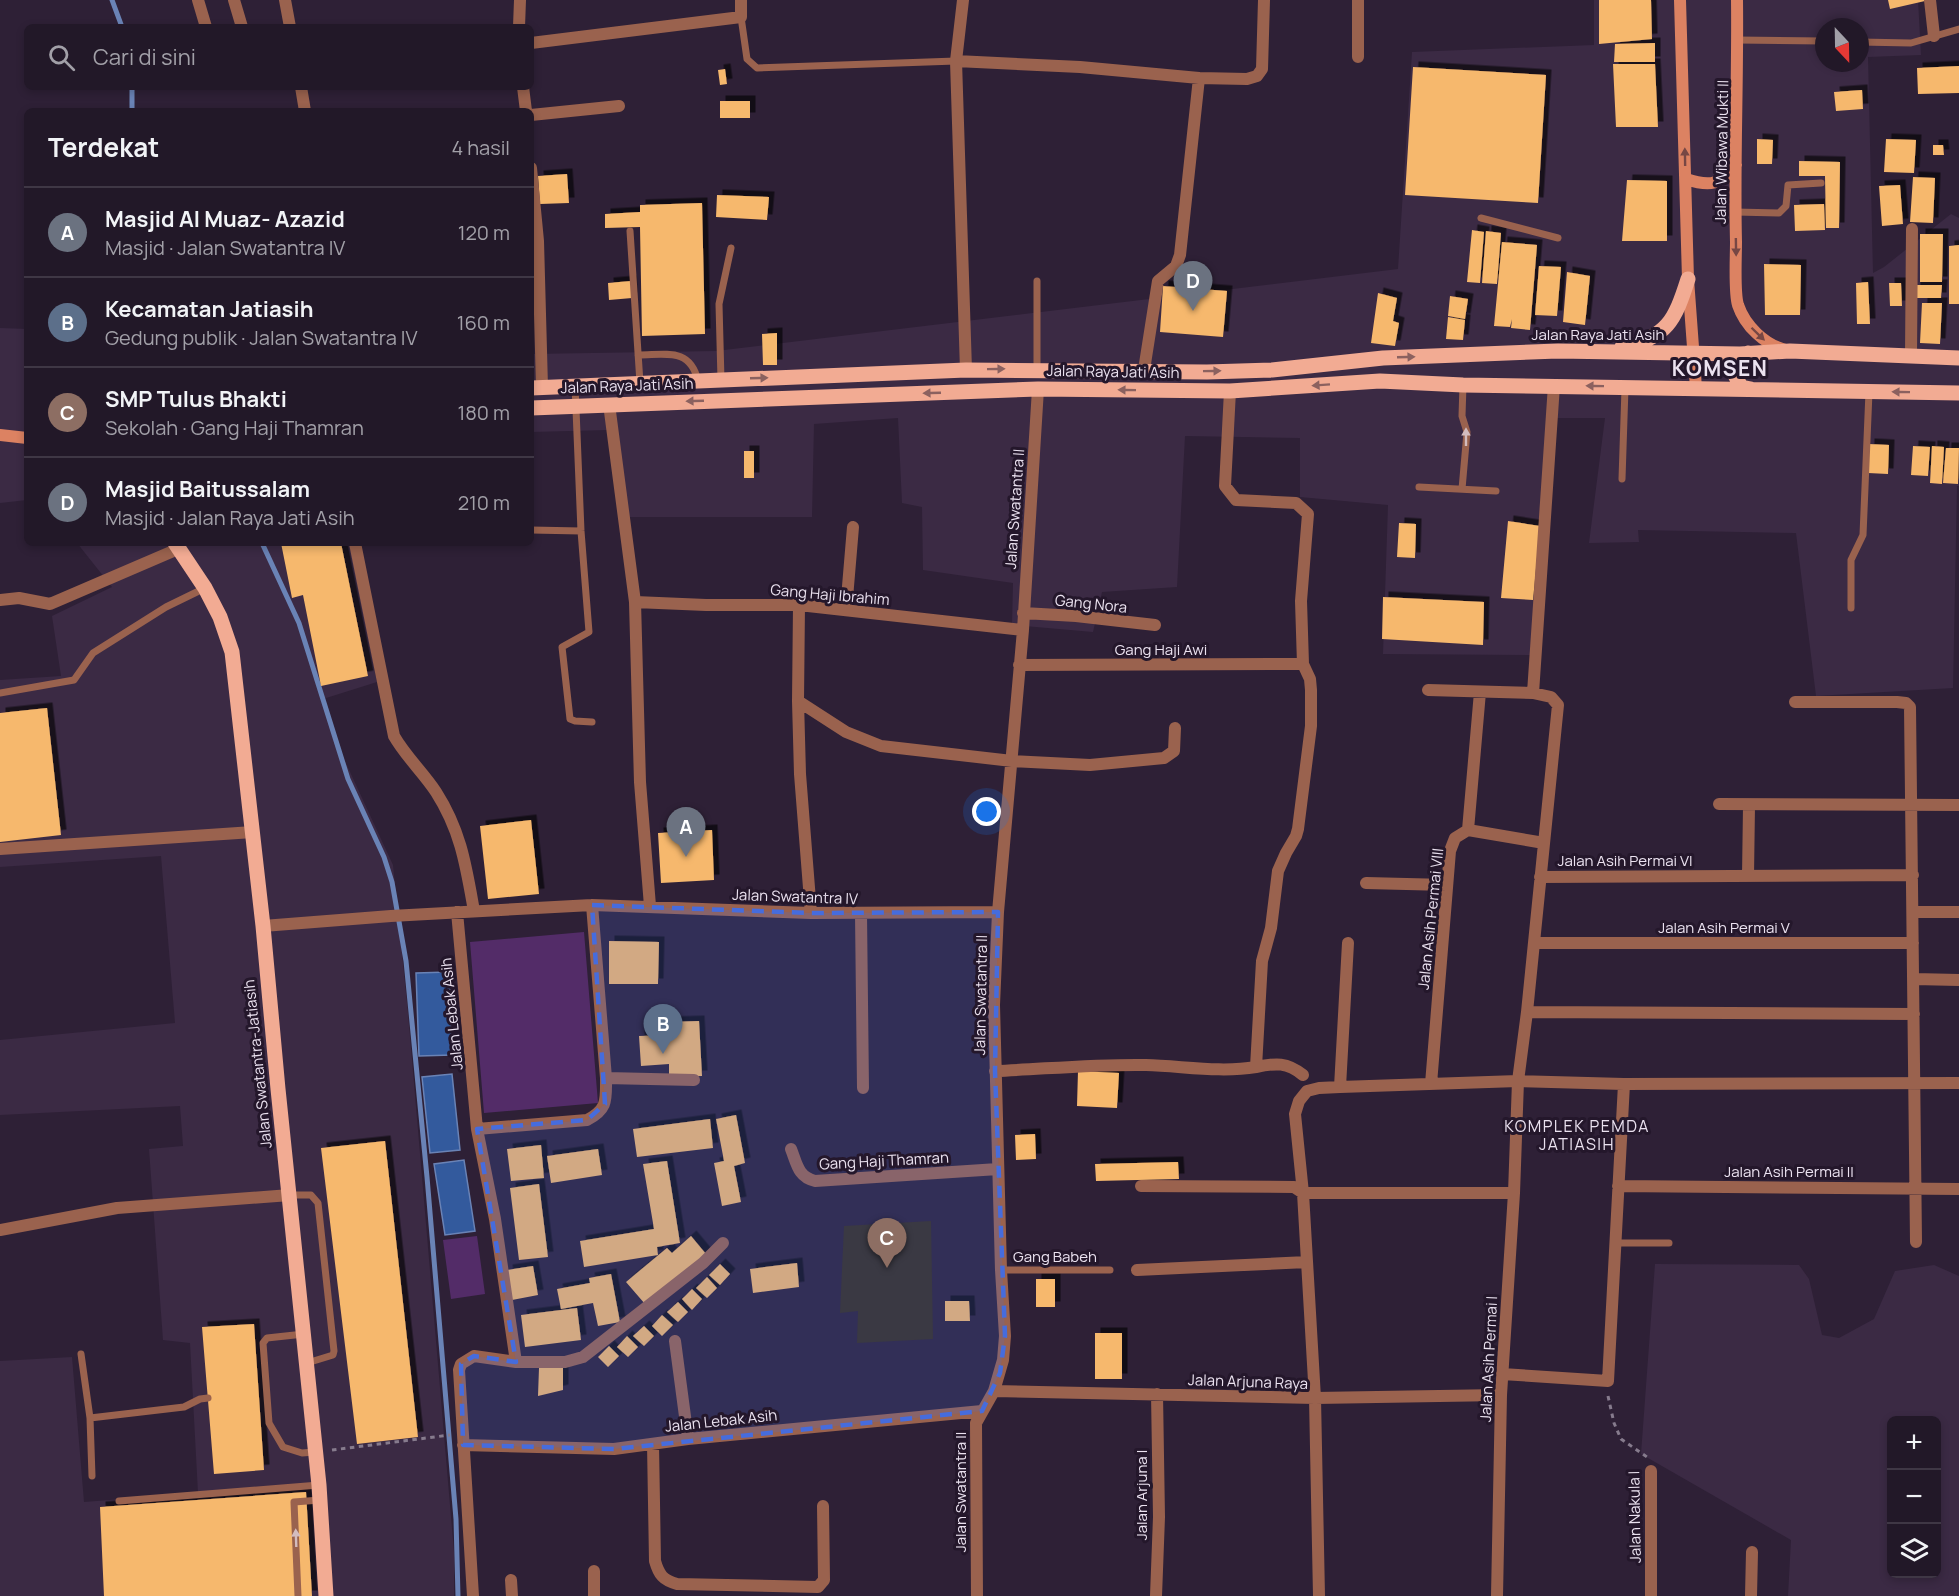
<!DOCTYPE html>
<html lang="id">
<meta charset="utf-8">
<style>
body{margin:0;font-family:Manrope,sans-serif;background:#2a2130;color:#f1f3f6}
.controls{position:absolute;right:18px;bottom:18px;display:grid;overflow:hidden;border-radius:9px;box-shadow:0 3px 9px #0003}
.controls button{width:54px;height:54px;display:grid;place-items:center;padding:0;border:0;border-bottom:2px solid #3f3745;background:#221828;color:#f1f3f6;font:30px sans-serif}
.compass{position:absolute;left:1815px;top:18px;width:54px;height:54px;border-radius:50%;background:#221828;box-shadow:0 3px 9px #0003;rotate:158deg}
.you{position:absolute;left:987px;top:812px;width:21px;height:21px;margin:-15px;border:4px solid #fff;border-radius:50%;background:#1a73e8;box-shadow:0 0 0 9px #1a73e833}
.badge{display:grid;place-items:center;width:39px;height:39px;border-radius:50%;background:#0b8043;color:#fff;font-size:20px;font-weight:700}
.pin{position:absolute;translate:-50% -50px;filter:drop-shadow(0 2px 3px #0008)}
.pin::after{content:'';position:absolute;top:32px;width:21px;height:18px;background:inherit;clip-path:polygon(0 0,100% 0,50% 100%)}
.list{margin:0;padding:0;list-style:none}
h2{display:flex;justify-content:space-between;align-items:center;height:78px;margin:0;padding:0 24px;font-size:26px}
h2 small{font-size:20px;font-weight:400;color:#a2a0a8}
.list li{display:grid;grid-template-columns:39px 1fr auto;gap:18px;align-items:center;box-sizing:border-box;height:90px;padding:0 24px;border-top:2px solid #3f3745}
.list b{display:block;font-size:22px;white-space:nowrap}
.list p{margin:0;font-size:20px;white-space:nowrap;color:#a2a0a8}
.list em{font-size:20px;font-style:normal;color:#a2a0a8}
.icon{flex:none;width:33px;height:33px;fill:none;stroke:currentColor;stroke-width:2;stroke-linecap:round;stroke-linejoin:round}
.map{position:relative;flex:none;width:1959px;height:1596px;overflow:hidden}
.search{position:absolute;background:#221828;box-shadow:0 3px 9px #0003;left:24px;top:24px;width:510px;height:66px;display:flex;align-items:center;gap:15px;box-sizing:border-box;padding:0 21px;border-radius:9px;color:#a2a0a8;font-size:22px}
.panel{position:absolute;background:#221828;box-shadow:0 3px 9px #0003;left:24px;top:108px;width:510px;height:438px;border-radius:9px}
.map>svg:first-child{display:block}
.built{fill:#3b2a44;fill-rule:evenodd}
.education{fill:#382c1d}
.green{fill:#532c68}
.water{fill:#335a9d;stroke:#6a83b6;stroke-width:1.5}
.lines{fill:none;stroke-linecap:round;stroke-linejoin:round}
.stream{stroke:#6a83b6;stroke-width:5}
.building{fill:#f6b86d;filter:url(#shadow)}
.path{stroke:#867b8d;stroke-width:3;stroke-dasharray:4.5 4.5;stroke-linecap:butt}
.lane{stroke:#9a624e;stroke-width:7}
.street{stroke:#9a624e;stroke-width:12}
.secondary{stroke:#dc8262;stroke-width:12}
.primary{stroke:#f2ab93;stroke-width:15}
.oneway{fill:#774744}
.oneway2{fill:#8b615f}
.oneway3{fill:#d3bcbf}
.marked{fill:#466cdd;fill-opacity:0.2;stroke:#466cdd;stroke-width:4.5;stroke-dasharray:12 8;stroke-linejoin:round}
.labels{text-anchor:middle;stroke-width:6;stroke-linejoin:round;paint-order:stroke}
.street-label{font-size:15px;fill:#ebe2f0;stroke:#24172b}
.neighbourhood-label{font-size:16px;letter-spacing:1.5px;fill:#ebe2f0;stroke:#24172b}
.district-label{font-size:21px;font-weight:bold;letter-spacing:1.5px;fill:#ebe2f0;stroke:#24172b}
</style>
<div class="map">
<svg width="1959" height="1596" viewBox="0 0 1959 1596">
<defs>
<filter id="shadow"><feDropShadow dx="5.5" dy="-5.5" stdDeviation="0" flood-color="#0009"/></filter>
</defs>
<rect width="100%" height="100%" fill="#2e2036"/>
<path class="built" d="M1594,0H1918L1921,55L1868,57L1873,273L1884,267L1951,214L1959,218V486H1957L1953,688L1816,696L1796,533L1638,530L1639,542L1589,543L1605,418H1554L1530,655L1383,654L1388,505L1300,497V438L1185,436L1177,587L1102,592L1093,632L1012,625L1013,583L923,570L922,507L902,503L898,418L814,424L812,517H619L608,430L531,432V354L716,351L1398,269L1412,52L1594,45ZM1824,27H1860V63H1824Z
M0,328L27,329V500L0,503Z
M77,543H350L377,682L323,699L344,759L393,865L408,1013L454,1552V1596H0V1361L72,1357L84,1502L198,1493L190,1343L163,1340L149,1149L183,1146L180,1106L0,1115V1040L175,1023L161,856L0,867V680L61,676L52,616L112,587Z
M1655,1264L1799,1265L1809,1279L1822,1335L1839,1338L1874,1319L1895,1271L1934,1265L1959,1276V1596H1788L1791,1540L1641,1454ZM1892,1420H1936V1574H1892Z"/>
<path class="education" d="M931,1221L933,1339L857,1343L858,1311L840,1313L844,1226Z"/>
<path class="green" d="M584,932L598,1103L484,1113L470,942Z
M477,1236L485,1294L451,1299L443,1240Z"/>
<path class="water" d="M449,972L452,1055L419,1056L416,973Z
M452,1074L460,1150L430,1153L422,1077Z
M464,1160L475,1231L445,1235L434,1164Z"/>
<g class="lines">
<path class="stream" d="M112,0L122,27
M132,87V111
M262,543L299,623L348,779L384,857L392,882L406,961L427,1177L456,1519L458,1596"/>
</g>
<path class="building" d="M1599,0H1651L1652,39L1599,44Z
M1888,0H1925V1L1890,9Z
M1655,43V62H1614L1615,44Z
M1613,64H1655L1658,127H1616Z
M1959,66V93L1918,94L1917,68Z
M1413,67L1546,75L1538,203L1405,195Z
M725,69L727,84L720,85L718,70Z
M1862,90L1863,109L1836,111L1834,92Z
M720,101H750V118H720Z
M1757,139L1773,140L1772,164H1757Z
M1886,139L1916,140L1914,173L1884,172Z
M1933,145H1943L1944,155H1933Z
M1799,161L1840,162L1839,228H1826L1825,176H1799Z
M567,174L569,203L540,204L538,176Z
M1913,177L1935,178L1933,223L1910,222Z
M1627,180L1667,181V241H1622Z
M1900,185L1903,224L1882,226L1879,186Z
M717,195L769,197L767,220L716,217Z
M702,203L705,334L642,336L640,227L605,228V214L640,212V205Z
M1824,204L1825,230L1795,231L1794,205Z
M1472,230L1484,232L1480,283L1467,282Z
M1486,231L1501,233L1497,284L1482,283Z
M1920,234H1943L1942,282H1920Z
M1502,242L1537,245L1530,330L1511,328L1512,319L1510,327L1494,326Z
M1959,245V304H1949V246Z
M1764,264L1801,265L1800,315H1765Z
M1539,266L1561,267L1557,316L1535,315Z
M1567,272L1590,276L1585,325L1563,322Z
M631,281L632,298L609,300L608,283Z
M1868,282L1870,324H1857L1856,283Z
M1889,283H1901L1902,306H1890Z
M1915,285H1942L1941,298H1915Z
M1163,286L1227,291L1223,337L1160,332Z
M1378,293L1397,298L1393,321L1399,323L1395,346L1371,343Z
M1450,296L1468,299L1465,319L1448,316Z
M1922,303H1942L1940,344L1920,343Z
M1448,317L1465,320L1463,340L1446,339Z
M777,333V365H763L762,334Z
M1869,444L1889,445L1888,474L1868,473Z
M1913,446L1930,447L1928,476L1911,475Z
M1932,446L1944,447L1942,484L1930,483Z
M1946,448H1959L1958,484L1943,483Z
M744,451H754V478H744Z
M1508,521L1540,526L1533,600L1501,598Z
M1399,523L1416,524L1415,558L1397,557Z
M281,543H341L368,676L321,686L303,595L292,598Z
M1383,597L1484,602L1483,645L1382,639Z
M47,708L61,835L0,842V713Z
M531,820L539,894L488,899L480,826Z
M712,830L714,880L661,883L658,833Z
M609,941L659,942L658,984H609Z
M699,1021L702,1076L669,1077V1064L641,1066L639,1036L668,1035L667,1022Z
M1078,1071L1119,1073L1117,1108L1077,1106Z
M736,1115L745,1163L734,1166L741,1202L722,1206L714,1163L724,1161L716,1119Z
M710,1119L713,1148L637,1157L633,1129Z
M1035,1134L1036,1159L1016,1160L1015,1135Z
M385,1141L418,1437L357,1444L321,1148Z
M541,1145L544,1178L511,1181L507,1149Z
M598,1149L602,1175L551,1183L547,1156Z
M667,1161L680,1243L657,1247L658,1255L584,1267L580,1241L654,1229L643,1164Z
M1178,1162L1179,1179L1096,1181L1095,1164Z
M539,1184L548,1257L519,1260L510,1188Z
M691,1236L706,1254L645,1304L626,1282L667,1248L672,1253Z
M797,1263L799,1287L753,1293L750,1269Z
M720,1264L730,1274L720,1285L709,1275Z
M533,1266L538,1295L512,1300L507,1270Z
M611,1274L620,1322L598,1326L593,1303L561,1309L557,1289L590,1283L589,1278Z
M707,1277L717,1288L707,1298L696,1288Z
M1036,1279H1055V1307H1036Z
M692,1289L702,1299L692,1310L682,1299Z
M945,1301H969L970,1321H945Z
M678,1302L688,1312L678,1322L667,1312Z
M577,1308L581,1340L525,1347L521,1315Z
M662,1315L673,1325L662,1336L652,1326Z
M254,1324L264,1470L214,1474L202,1327Z
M644,1326L654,1336L644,1346L633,1336Z
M1095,1333H1122V1379H1095Z
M627,1336L638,1347L628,1357L617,1347Z
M609,1346L619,1356L608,1367L598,1357Z
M539,1368H563V1390L538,1396Z
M306,1492L312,1596H104L100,1507Z"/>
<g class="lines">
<path class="path" d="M1608,1396L1614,1423L1621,1439L1647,1457
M332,1450L450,1435"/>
<path class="lane" d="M741,17L747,59L757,68L956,61
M1737,40L1824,41
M1860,42L1911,43L1959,29
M1735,212L1779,213L1786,206L1788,185L1821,183
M1481,218L1558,238
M630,231L640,383
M638,355C666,355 690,347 698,381
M1037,369V281
M721,380L719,304L731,248
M575,385L581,531L589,632L562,647L570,719L575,721L592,722
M1622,479L1625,388
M1419,487L1496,491
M1462,489L1467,432L1462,416L1463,385
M531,530L581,531
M1851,608V560L1863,535L1869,392
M0,693L74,680L93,653L166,607L205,588
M290,1195H311L318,1203L334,1351L333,1355L307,1363
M1617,1243H1669
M1001,1270H1110
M304,1334L267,1338L263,1343L269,1423L283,1447L302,1453L315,1452
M81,1354L90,1418L92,1476
M90,1418L184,1407L200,1399L208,1398
M119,1501L319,1485
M298,1596L294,1502L320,1500"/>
<path class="street" d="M198,0L206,27
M234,0L242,27
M285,0L290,27
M963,0L956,61L966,370
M1930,0L1934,36
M519,27L520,0
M531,43L741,17V0
M1358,57V0
M956,61L1080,67L1199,78L1247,79L1257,76L1262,69L1264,0
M301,87L305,111
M523,87L526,111
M531,115L619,106
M531,168L538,241L542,387
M1911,356L1912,229
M1144,370L1158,281L1176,266L1180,255L1199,78
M609,404L635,602L640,782L650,906
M355,543L394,736C406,757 423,772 436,792C461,831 466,866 474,911
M0,600L19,598L50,604L178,549
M635,602L706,605H799L1023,630
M799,605L798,701L800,774L811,913
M846,610L853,527
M1023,613L1076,616L1155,625
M1019,665L1303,664
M1428,690L1533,693L1551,697L1558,705L1527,1012L1518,1081L1514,1193L1501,1395L1497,1596
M1533,693L1554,385
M798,701L846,732L881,746L1012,761L1090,765L1164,758L1174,751L1175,728
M1795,702H1897L1906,703L1910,707L1916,1242
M1719,804L1959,805
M1468,830L1544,843
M0,849L253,832
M1748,876L1749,806
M1540,877L1913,875
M1366,883L1447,885
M457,912L477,1129L495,1219L516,1362L474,1356L461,1364L459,1370L473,1596
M1913,912H1959
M861,914L863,1088
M263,926L391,916L592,905L811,913L998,912
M1534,943H1913
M1914,979L1959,980
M1527,1012L1914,1014
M1256,1067C1276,1063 1287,1062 1303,1075
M995,1071C1045,1069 1096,1064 1146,1065C1183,1066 1220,1073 1256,1067L1262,961L1271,928L1278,871L1286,853L1296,836L1298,829L1311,726V690L1310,679L1303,664L1301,601L1308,514L1296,503L1236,500L1225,486L1230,391
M606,1078L694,1080
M1431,1084L1450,851L1455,838L1468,830L1480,692
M1340,1087L1348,943
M477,1129L587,1120C608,1109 606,1100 606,1078L592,905
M791,1149C797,1164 798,1177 815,1181L998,1169
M1141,1186L1294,1187L1303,1193H1514
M1618,1186L1959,1189
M0,1230L117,1208L290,1195
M1137,1270L1307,1262
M675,1341L688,1439
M516,1362H565L583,1357L703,1263L723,1243
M1502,1374L1608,1381C1614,1282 1618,1183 1624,1084
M994,1391L1315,1398L1501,1395
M653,1444L655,1561C659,1575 663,1580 677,1584L818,1587L824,1580L823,1506
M463,1445L614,1449L688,1439L982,1411
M594,1571V1596
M511,1580L512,1596
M977,1596L976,1423L994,1391L1003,1360L1005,1336L1001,1270L994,1005L998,912L1023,630L1038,389
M1156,1596L1159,1517L1157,1394
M1319,1596L1315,1398L1303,1193L1295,1114L1299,1101L1307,1091L1319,1088L1340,1087L1518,1081L1624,1084L1959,1083
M1651,1596V1471
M1751,1596L1752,1552"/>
<path class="secondary" d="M1680,0L1688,279L1696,388
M1737,0C1738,81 1734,161 1736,242C1736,258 1734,292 1738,305C1745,326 1765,345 1786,350
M1686,179C1710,187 1720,185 1736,165
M0,435L27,438"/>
<path class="primary" d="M1622,347C1667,338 1675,320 1688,279
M1748,353L1736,367L1734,373L1741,387L1751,389
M531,388L966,370L1207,372L1272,370L1383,358L1558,351L1740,354L1790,351L1959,358
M531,408L1038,389L1230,391L1380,381L1463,385L1959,393
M175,543L205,588L220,617L232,652L263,926L278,1089L319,1485L326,1596"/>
</g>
<defs><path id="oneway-solid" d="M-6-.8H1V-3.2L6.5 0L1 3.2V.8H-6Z" transform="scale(1.5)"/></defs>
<g class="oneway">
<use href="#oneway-solid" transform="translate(1685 157) rotate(-91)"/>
<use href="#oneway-solid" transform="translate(1736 247) rotate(89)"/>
<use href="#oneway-solid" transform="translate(1758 334) rotate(44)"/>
</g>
<g class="oneway2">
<use href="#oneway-solid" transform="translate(1406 357) rotate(-2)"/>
<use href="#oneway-solid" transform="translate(996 369) rotate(-1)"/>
<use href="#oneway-solid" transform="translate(1212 371) rotate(-1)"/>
<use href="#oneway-solid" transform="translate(759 378) rotate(-2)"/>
<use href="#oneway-solid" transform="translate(1321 385) rotate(176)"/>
<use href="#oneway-solid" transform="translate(1595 386) rotate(-179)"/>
<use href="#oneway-solid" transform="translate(1127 390) rotate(-179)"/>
<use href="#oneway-solid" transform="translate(1901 392) rotate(-179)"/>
<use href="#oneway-solid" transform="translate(932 393) rotate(178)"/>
<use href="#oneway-solid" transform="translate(695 401) rotate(178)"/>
</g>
<g class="oneway3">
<use href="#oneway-solid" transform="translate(1466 437) rotate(-90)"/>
<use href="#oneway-solid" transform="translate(296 1538) rotate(-92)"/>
</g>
<path class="marked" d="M592,905L811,913L998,912L995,1071L1005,1336L1000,1373L982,1411L614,1449L463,1445L461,1364L474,1356L516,1362L477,1129L587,1120L605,1104Z"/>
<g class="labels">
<g class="street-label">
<text transform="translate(1722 152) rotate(-89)" y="5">Jalan Wibawa Mukti II</text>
<text x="1598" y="340">Jalan Raya Jati Asih</text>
<text transform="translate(1113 372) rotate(1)" y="5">Jalan Raya Jati Asih</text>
<text transform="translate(627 386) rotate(-2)" y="5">Jalan Raya Jati Asih</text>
<text transform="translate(1015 509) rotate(-86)" y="5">Jalan Swatantra II</text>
<text transform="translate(830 595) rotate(5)" y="5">Gang Haji Ibrahim</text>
<text transform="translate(1091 604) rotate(6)" y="5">Gang Nora</text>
<text x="1161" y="655">Gang Haji Awi</text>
<text x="1625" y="866">Jalan Asih Permai VI</text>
<text transform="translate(795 897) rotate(2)" y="5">Jalan Swatantra IV</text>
<text transform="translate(1431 919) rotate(-84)" y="5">Jalan Asih Permai VIII</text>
<text x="1724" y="933">Jalan Asih Permai V</text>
<text transform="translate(981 995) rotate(-89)" y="5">Jalan Swatantra II</text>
<text transform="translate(452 1014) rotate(-96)" y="5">Jalan Lebak Asih</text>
<text transform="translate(258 1064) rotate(-96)" y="5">Jalan Swatantra-Jatiasih</text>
<text transform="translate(884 1161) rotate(-3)" y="5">Gang Haji Thamran</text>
<text x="1789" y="1177">Jalan Asih Permai II</text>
<text x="1055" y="1262">Gang Babeh</text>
<text transform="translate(1489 1359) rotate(-87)" y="5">Jalan Asih Permai I</text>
<text transform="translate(1248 1382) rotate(2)" y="5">Jalan Arjuna Raya</text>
<text transform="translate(721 1421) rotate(-6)" y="5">Jalan Lebak Asih</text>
<text transform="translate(961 1492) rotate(-90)" y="5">Jalan Swatantra II</text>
<text transform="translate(1142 1495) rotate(-90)" y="5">Jalan Arjuna I</text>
<text transform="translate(1635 1517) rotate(-91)" y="5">Jalan Nakula I</text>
</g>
<g class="neighbourhood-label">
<text x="1577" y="1132">KOMPLEK PEMDA<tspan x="1577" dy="18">JATIASIH</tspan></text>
</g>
<g class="district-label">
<text x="1720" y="376">KOMSEN</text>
</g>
</g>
</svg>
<div class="controls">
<button>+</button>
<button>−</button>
<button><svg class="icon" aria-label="layers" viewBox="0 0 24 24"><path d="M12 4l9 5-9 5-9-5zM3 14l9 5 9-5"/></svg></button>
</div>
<svg class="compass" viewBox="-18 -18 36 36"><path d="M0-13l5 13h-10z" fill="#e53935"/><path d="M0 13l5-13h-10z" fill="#a2a0a8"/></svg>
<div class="you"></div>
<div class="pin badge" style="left:686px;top:857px;background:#6b7280">A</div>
<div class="pin badge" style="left:663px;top:1054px;background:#5c6f8a">B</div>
<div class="pin badge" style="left:887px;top:1268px;background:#8d6e63">C</div>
<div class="pin badge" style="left:1193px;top:311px;background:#6b7280">D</div>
<div class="search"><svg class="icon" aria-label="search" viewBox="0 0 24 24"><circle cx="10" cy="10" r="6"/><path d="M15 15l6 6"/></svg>Cari di sini</div>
<section class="panel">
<h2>Terdekat<small>4 hasil</small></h2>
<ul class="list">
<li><span class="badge" style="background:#6b7280">A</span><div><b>Masjid Al Muaz- Azazid</b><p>Masjid · Jalan Swatantra IV</p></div><em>120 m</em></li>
<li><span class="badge" style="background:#5c6f8a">B</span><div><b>Kecamatan Jatiasih</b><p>Gedung publik · Jalan Swatantra IV</p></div><em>160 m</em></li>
<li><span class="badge" style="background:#8d6e63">C</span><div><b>SMP Tulus Bhakti</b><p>Sekolah · Gang Haji Thamran</p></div><em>180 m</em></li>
<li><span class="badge" style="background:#6b7280">D</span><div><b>Masjid Baitussalam</b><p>Masjid · Jalan Raya Jati Asih</p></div><em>210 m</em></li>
</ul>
</section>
</div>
